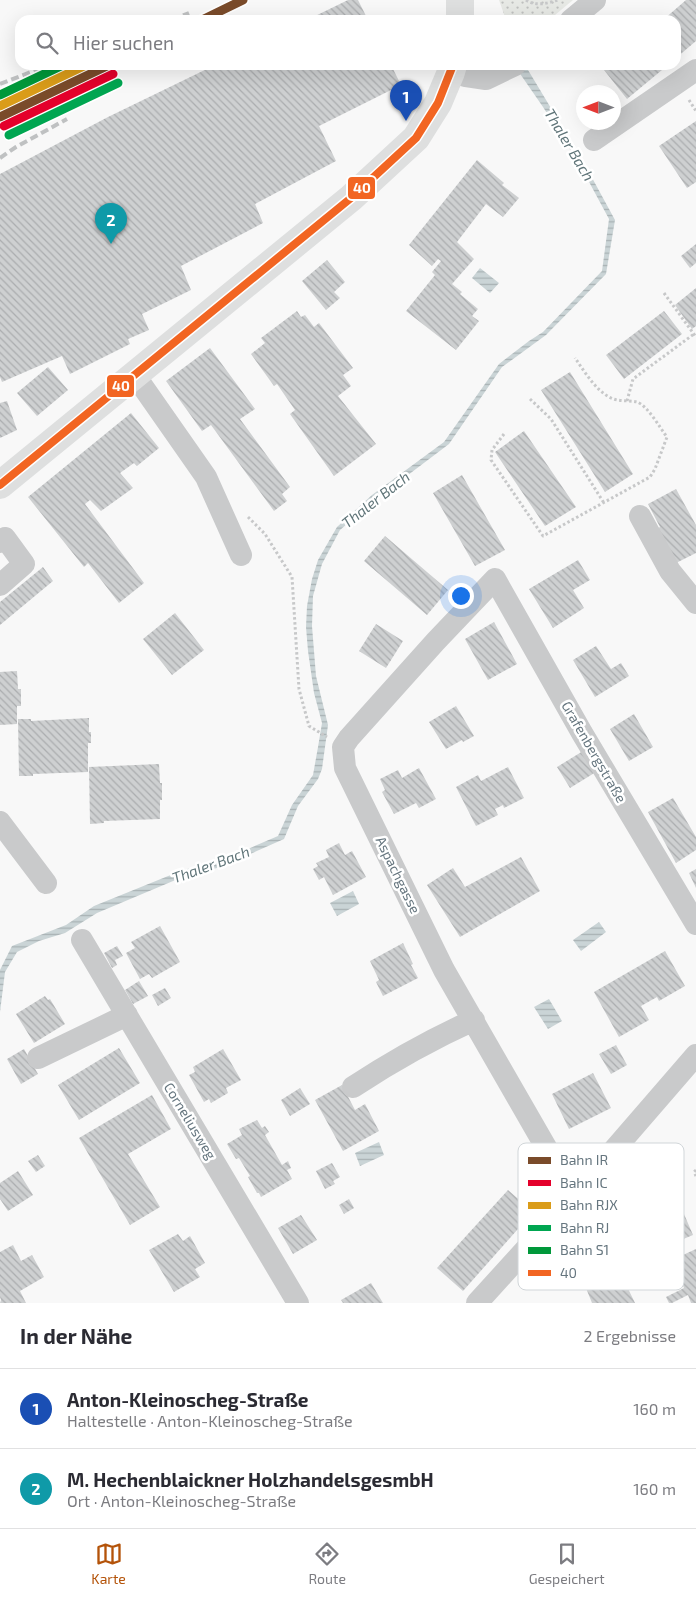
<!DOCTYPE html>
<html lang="de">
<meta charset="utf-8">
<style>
body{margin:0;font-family:"Exo 2",sans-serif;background:#f2f2f3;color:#2b2b33}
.compass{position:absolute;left:576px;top:85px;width:45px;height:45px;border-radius:50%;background:#fff;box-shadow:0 5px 20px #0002;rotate:270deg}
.you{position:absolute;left:460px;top:595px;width:18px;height:18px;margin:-12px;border:4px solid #fff;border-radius:50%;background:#1a73e8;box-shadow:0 0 0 8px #1a73e833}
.badge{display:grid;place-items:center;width:32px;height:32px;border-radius:50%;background:#b45309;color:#fff;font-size:16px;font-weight:700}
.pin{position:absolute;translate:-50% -41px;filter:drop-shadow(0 1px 2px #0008)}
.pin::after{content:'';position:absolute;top:26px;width:18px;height:15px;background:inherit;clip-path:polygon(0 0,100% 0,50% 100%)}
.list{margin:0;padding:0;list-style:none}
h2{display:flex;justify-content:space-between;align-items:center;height:65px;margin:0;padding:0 20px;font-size:21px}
h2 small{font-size:16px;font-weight:400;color:#7c7c81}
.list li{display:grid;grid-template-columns:32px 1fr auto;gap:15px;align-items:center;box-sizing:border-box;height:80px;padding:0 20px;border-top:1px solid #e1e1e2}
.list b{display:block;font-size:19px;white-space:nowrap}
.list p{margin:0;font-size:16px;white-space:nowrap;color:#7c7c81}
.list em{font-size:16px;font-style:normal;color:#7c7c81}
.icon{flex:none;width:28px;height:28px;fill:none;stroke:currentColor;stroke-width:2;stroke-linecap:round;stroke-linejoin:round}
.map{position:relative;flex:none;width:696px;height:1303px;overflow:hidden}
.search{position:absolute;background:#fff;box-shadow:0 5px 20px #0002;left:15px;right:15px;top:15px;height:55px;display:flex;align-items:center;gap:12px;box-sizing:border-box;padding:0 18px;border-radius:15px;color:#7c7c81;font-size:19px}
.sheet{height:225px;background:#fff}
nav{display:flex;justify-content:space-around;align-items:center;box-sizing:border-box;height:70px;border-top:1px solid #e1e1e2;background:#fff;font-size:14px;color:#7c7c81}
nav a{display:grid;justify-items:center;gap:2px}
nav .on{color:#b45309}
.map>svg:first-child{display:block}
.grass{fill:url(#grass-dots)}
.water{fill:url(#water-rules)}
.building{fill:url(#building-back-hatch)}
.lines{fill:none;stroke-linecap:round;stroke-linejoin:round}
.path{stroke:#c7c8c9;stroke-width:3;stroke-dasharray:2.5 2.5;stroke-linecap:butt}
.minor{stroke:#c9cacb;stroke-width:22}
.major{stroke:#dedfdf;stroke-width:28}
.rail{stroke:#bfc1c2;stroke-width:4;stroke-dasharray:8 4;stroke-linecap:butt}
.bus-1-casing{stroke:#fff;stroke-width:11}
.bus-1{stroke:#f26522;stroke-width:8}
.rail-1-casing{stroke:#fff;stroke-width:12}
.rail-2-casing{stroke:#fff;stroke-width:12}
.rail-3-casing{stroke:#fff;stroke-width:12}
.rail-4-casing{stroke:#fff;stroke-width:12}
.rail-5-casing{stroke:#fff;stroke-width:12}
.rail-1{stroke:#7a4b2a;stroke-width:9}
.rail-2{stroke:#e4002b;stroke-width:9}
.rail-3{stroke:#da9c19;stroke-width:9}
.rail-4{stroke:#00a651;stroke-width:9}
.rail-5{stroke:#00983a;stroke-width:9}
.labels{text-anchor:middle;stroke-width:5;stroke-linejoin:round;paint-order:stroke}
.street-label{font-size:14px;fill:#66767f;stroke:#fff}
.water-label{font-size:15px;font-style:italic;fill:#607579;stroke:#fff}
.key{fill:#fff;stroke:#d1d6d9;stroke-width:1}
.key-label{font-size:14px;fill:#66767f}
.line-badge{stroke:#fff;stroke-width:2}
.badge-label{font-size:14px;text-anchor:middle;font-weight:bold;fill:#fff}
</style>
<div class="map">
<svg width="696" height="1303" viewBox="0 0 696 1303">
<defs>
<pattern id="grass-dots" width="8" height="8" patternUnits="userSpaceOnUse" patternTransform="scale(1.25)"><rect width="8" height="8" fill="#e7e9e5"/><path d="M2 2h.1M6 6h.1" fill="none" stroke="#bfc1bf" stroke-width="1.8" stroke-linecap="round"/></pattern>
<pattern id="water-rules" width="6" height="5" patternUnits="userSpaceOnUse" patternTransform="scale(1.25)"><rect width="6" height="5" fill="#cad4d6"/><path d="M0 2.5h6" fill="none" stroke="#a8b1b3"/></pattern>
<pattern id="building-back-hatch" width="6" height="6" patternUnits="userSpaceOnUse" patternTransform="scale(1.25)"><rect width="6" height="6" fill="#ced0d1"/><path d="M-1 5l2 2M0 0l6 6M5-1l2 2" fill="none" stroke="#abadaf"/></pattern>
</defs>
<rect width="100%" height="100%" fill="#f8f8f8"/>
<path class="grass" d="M499,0H573L549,20H506Z"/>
<path class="water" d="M514,65H525L584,163L615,220L606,274L546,335L502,367L449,444L375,500L340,530L322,564L313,596L312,626L316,676L328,725L322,769L318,779L298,806L284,839L221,867L185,876L97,913L65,933L39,941L17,952L5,972L0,1012V970L12,946L66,925L94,906L183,870L220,861L278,836L292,805L313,775L318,747L322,723L314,693L308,651L306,627L307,606L312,579L318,560L337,527L372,495L444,442L499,364L529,341L543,332L602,271L609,219L581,167L543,107Z
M480,268L499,283L490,293L472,278Z
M353,891L359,904L337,916L330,903Z
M599,922L606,932L581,951L573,940Z
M549,999L562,1021L548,1029L534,1007Z
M379,1142L384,1155L360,1166L355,1153Z"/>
<path class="building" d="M348,0H358L368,20H307Z
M686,0H696V41L676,58V20H663Z
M215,65H391L401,85L319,126L336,161L255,204L263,223L181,266L191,290L142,314L149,330L128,339L130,344L70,374L62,356L2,382L0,377V174L108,117Z
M610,65H668L627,99L604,70Z
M696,121V182L687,188L659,146Z
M477,160L504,183L502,185L519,198L503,217L486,204L457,242L474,259L452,284L462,292L460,294L478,309L472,316L479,321L456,350L406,311L435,275L432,272L441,261L438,259L432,266L409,245Z
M696,244V263L690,268L681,256Z
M327,260L345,282L334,292L340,298L326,310L302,281Z
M696,288V326L692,329L675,305Z
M297,311L301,317L305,315L314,327L319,323L353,368L343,375L351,386L338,396L376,444L334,476L290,414L295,410L277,384L274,386L251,354L265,343L261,338Z
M664,311L682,334L624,379L606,355Z
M210,348L255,409L240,419L290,487L282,494L287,501L274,511L211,425L202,431L166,381Z
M48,367L68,390L37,416L17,393Z
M570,372L633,474L605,492L541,390Z
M7,401L17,430L0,438V403Z
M131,413L159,448L137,466L134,463L120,473L133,488L101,511L90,500L85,504L144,583L119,603L88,563L84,567L28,497Z
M524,431L576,507L545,526L495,452Z
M462,475L505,550L475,566L433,493Z
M676,489L696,525V553L672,565L654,531L660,527L648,504Z
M385,536L448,590L427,615L364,561Z
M578,560L590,580L573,590L584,608L553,628L529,589Z
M43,567L53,581L0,625V602Z
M175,613L204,650L172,675L143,639Z
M494,622L517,664L488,680L465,639Z
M376,624L403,641L386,668L359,651Z
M596,646L611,669L621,663L629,676L595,697L573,660Z
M17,671L18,689H21V706H17V724L0,725V672Z
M456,706L474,736L463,742L462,740L446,749L429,722Z
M634,714L653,747L629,761L610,729Z
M89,718V732H91V743H88V772L33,774V776H19L18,719H31V721Z
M583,751L596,772L570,788L557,767Z
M159,764L160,783H162V800H160V819L104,821V823L90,824L89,767Z
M508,767L524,798L504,808L503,805L495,809L498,815L476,826L456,787L478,775L481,781Z
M419,768L436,799L419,808L416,803L394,814L382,792L385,790L380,779L398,770L402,778Z
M673,798L696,837V850L676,863L648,812Z
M339,843L345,855L352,851L366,877L333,895L324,877L319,880L313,869L318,866L316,863L329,857L326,850Z
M521,857L540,891L460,937L427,885L453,868L465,887Z
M696,869V888L689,873Z
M160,926L180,962L152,978L149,974L140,979L126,953L135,948L131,942Z
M403,943L413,964L411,965L418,978L383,996L376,982L379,980L370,961Z
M117,946L123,956L115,960L117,965L112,968L104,953Z
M665,951L685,986L659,1001L657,997L641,1006L649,1020L619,1037L594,992Z
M139,981L148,996L133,1004L125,990Z
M165,988L171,998L158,1006L152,995Z
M45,996L48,1000L50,999L65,1024L34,1043L16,1014Z
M616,1045L627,1065L611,1074L599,1054Z
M119,1048L140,1083L79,1120L58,1085Z
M24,1049L38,1074L21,1084L7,1059Z
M223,1049L241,1080L226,1088L228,1093L211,1103L209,1099L204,1102L189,1075L195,1072L193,1067Z
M593,1073L611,1108L569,1129L552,1094Z
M342,1085L355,1110L365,1104L379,1131L343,1151L315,1100Z
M300,1088L310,1104L290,1116L281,1100Z
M152,1095L171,1129L128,1154L160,1207L130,1225L79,1138Z
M257,1120L262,1128L265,1126L269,1132L265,1135L282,1165L288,1161L291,1168L287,1170L292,1179L261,1197L259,1193H257L248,1177L250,1176L239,1158L236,1159L227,1144L242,1135L239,1129Z
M38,1155L45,1166L36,1172L28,1161Z
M332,1163L340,1177L333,1181L335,1184L325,1189L316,1171Z
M18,1171L33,1195L8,1211L0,1199V1183Z
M662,1171L683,1188L674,1197L675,1202L678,1200L693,1235L659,1249L647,1220L650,1219L632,1204Z
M508,1190L533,1212L463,1291L437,1268Z
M349,1199L354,1208L344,1214L339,1205Z
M301,1215L317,1240L293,1254L278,1228Z
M178,1234L183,1241L190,1236L205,1263L195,1269L200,1277L174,1292L149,1250Z
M602,1241L619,1255L611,1266L614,1272L619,1270L635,1303H592L586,1288L589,1287L570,1272L577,1265L580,1267Z
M13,1245L21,1261L32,1255L44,1277L20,1291L26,1303H0L1,1300L0,1297V1252Z
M696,1249V1303H691L688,1295L672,1303H669L666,1297L684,1288L672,1260Z
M371,1283L383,1303H343L341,1300Z"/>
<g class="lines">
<path class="path" d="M526,0C536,7 548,3 558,0
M689,100L696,111
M664,293L696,337
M530,399L551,419L604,503
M627,401L633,379L694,334
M504,434L492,450L491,460L543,536L650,477L655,469L667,437C660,428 648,406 637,402C629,400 619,402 611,398C595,390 585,372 575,358
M248,517L265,534L292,577L299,689L309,726L327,737
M696,1170L694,1172L696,1176
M643,1267C635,1250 633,1239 645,1223"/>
<path class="minor" d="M571,20L595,0
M451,72L466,76L486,79L515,65
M594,140L696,70
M134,374L206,477L241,555
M640,516L670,571L696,603
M0,542L5,538L24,564L0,585
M0,822L46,883
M82,940L298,1303
M38,1058L127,1015
M353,1087C391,1062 432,1039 474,1020
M574,1196L444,970L345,768L343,747L349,738L436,641L495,579L582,733L696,924
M477,1303L574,1196L696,1055"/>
<path class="major" d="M460,0V20
M0,485L351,198L416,138L438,103L451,72L453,65"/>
<path class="rail" d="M172,20L189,13
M0,84L49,65
M0,158L16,147L67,119"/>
<g class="bus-1-casing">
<path id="bus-1" d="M0,485L351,198L416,138L438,103L453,65"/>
</g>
<use href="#bus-1" class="bus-1"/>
<g class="rail-1-casing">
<path id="rail-1" d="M202,20L243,0
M0,117L109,65"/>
</g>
<g class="rail-2-casing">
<path id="rail-2" d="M4,126L113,74"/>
</g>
<g class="rail-3-casing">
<path id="rail-3" d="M0,106L86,65"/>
</g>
<g class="rail-4-casing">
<path id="rail-4" d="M9,135L118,83"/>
</g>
<g class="rail-5-casing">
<path id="rail-5" d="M0,95L63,65"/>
</g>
<use href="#rail-1" class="rail-1"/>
<use href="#rail-2" class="rail-2"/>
<use href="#rail-3" class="rail-3"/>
<use href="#rail-4" class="rail-4"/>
<use href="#rail-5" class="rail-5"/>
</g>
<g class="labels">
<g class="street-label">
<text transform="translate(594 752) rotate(60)" y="5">Grafenbergstraße</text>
<text transform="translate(398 875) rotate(64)" y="5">Aspachgasse</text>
<text transform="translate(190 1121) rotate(59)" y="5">Corneliusweg</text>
</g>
<g class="water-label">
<text transform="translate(569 145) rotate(59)" y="5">Thaler Bach</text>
<text transform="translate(376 500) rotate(-38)" y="5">Thaler Bach</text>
<text transform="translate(211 865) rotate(-20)" y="5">Thaler Bach</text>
</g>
</g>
<rect x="518" y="1143" width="166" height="147" rx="8" class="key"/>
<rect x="528" y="1157" width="23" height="7" fill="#7a4b2a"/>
<rect x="528" y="1180" width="23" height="6" fill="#e4002b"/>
<rect x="528" y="1202" width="23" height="7" fill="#da9c19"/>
<rect x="528" y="1225" width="23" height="6" fill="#00a651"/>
<rect x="528" y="1247" width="23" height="7" fill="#00983a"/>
<rect x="528" y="1270" width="23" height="6" fill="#f26522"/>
<g class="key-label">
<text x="560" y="1165">Bahn IR</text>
<text x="560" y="1188">Bahn IC</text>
<text x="560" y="1210">Bahn RJX</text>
<text x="560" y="1233">Bahn RJ</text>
<text x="560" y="1255">Bahn S1</text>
<text x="560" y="1278">40</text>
</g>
<g class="line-badge">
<rect x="347" y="176" width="29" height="24" rx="5" fill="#f26522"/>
<rect x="106" y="374" width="29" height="24" rx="5" fill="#f26522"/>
</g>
<g class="badge-label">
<text x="362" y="193">40</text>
<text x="121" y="391">40</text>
</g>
</svg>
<svg class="compass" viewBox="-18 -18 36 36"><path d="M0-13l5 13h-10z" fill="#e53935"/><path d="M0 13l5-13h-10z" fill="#7c7c81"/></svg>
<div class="you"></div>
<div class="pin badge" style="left:406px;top:121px;background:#1a4fb4">1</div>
<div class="pin badge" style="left:111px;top:244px;background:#0f9aa8">2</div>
<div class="search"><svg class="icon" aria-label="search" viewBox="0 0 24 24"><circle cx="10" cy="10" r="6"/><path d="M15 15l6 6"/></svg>Hier suchen</div>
</div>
<section class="sheet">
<h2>In der Nähe<small>2 Ergebnisse</small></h2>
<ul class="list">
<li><span class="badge" style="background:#1a4fb4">1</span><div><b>Anton-Kleinoscheg-Straße</b><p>Haltestelle · Anton-Kleinoscheg-Straße</p></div><em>160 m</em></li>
<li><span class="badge" style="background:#0f9aa8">2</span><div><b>M. Hechenblaickner HolzhandelsgesmbH</b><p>Ort · Anton-Kleinoscheg-Straße</p></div><em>160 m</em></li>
</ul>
</section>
<nav>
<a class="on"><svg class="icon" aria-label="map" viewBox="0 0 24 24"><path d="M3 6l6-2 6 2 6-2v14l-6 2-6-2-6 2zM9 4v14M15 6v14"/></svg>Karte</a>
<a><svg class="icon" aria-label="directions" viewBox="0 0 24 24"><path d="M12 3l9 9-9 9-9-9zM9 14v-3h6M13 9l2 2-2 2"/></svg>Route</a>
<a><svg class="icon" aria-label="saved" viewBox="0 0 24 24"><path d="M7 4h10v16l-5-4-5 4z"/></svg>Gespeichert</a>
</nav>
